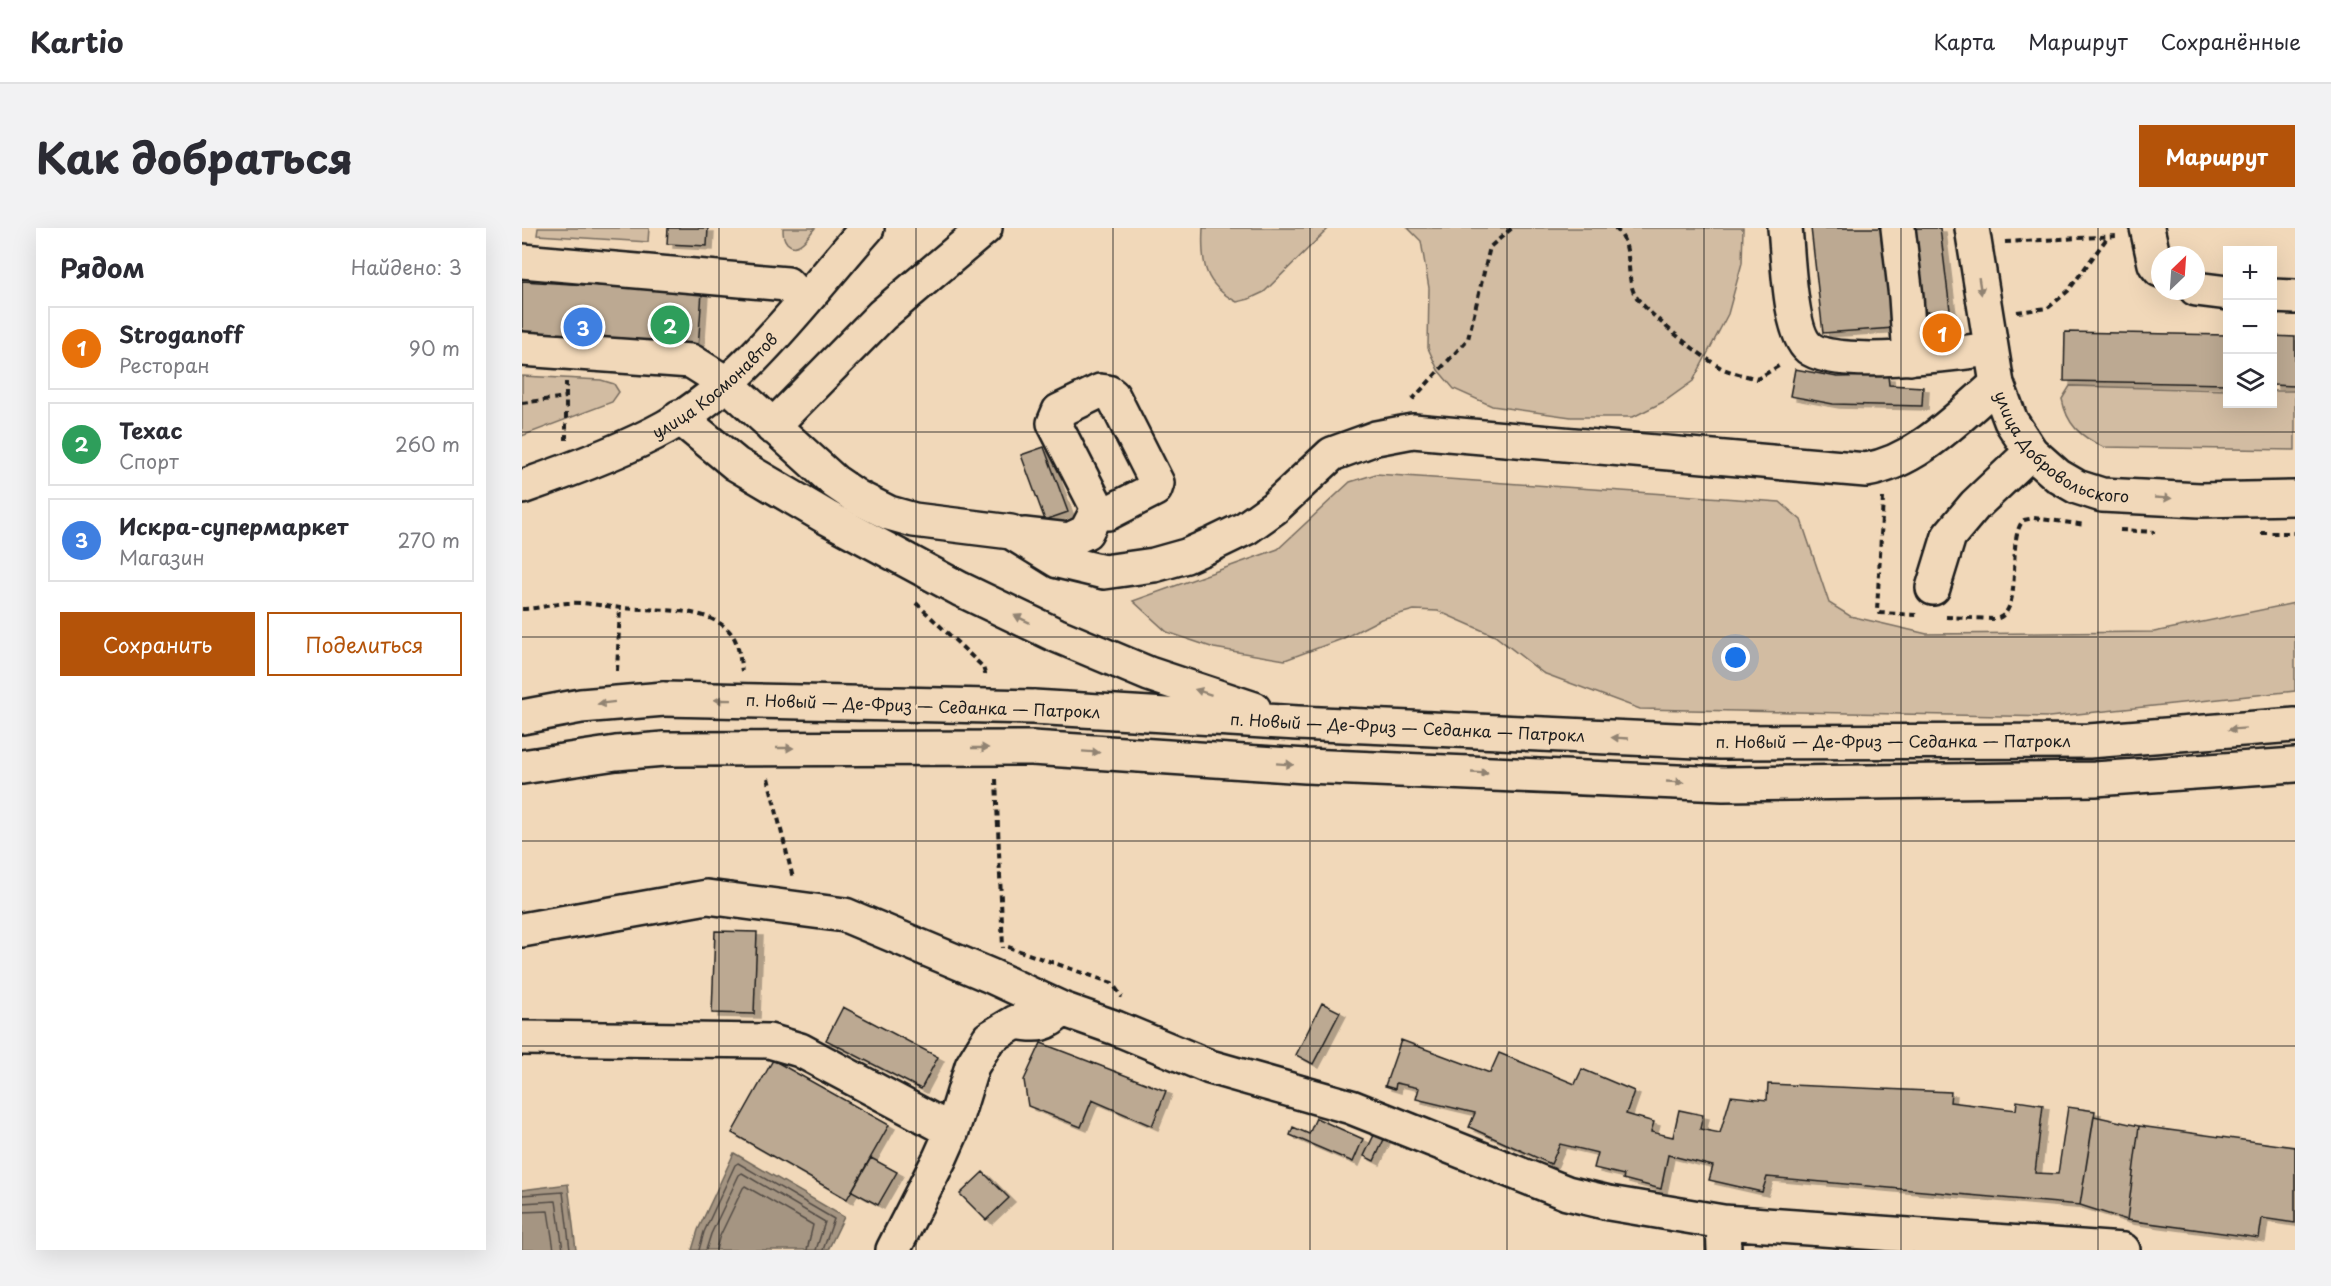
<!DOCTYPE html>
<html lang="ru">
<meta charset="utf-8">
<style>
body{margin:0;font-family:"Playpen Sans",sans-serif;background:#f2f2f3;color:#2b2b33}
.controls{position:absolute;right:18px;top:18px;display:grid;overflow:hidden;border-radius:0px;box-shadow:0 6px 24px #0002}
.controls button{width:54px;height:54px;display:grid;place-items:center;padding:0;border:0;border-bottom:2px solid #e1e1e2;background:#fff;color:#2b2b33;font:30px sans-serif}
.compass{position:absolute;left:1629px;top:18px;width:54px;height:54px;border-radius:50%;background:#fff;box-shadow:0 6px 24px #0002;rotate:25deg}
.you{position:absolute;left:1214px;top:430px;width:21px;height:21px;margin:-15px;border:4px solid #fff;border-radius:50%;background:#1a73e8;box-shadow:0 0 0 9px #1a73e833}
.badge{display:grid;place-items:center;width:39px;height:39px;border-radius:50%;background:#b45309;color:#fff;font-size:20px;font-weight:700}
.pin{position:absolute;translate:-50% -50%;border:3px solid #fff;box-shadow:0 2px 6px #0006}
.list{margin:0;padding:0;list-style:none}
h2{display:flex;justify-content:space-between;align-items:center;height:78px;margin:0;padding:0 24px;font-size:26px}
h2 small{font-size:20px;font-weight:400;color:#7c7c81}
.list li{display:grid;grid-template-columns:39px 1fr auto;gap:18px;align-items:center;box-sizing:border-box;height:84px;margin:0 12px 12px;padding:0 12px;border:2px solid #e1e1e2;border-radius:0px}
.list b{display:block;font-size:22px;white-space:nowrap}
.list p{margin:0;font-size:20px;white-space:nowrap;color:#7c7c81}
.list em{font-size:20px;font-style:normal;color:#7c7c81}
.actions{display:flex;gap:12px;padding:18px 24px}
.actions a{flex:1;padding:14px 0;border:2px solid #b45309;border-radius:0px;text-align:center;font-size:21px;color:#b45309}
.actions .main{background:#b45309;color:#fff}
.icon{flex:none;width:33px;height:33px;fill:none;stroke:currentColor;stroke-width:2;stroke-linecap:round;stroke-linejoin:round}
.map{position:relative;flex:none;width:1773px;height:1022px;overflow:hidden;border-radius:0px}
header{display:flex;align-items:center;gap:36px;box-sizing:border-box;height:84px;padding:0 30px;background:#fff;border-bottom:2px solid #e1e1e2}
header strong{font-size:28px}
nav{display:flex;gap:33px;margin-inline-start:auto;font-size:21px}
.intro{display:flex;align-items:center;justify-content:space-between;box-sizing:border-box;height:144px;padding:0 36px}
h1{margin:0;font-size:42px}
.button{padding:15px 27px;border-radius:0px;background:#b45309;color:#fff;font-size:21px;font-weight:700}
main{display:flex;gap:36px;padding:0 36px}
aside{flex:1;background:#fff;border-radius:0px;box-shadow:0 6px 24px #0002}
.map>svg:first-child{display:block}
.green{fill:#d2bca2;stroke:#776c5f;stroke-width:1.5}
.water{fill:#a59582;stroke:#6e6559;stroke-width:1.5}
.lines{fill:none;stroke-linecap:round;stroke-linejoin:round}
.shore{stroke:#534c45;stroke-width:1.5}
.building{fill:#bca992;stroke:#1c1c1c;stroke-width:1.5;filter:url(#shadow)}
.minor-casing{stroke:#1c1c1c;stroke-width:38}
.major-casing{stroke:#1c1c1c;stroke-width:38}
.highway-casing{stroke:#1c1c1c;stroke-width:38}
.path{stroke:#1c1c1c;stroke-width:4;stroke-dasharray:6 4.5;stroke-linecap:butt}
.minor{stroke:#f1d8b9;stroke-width:33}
.major{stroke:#f1d8b9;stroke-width:33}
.highway{stroke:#f1d8b9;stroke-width:33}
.highway-bridge-casing{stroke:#1c1c1c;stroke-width:38;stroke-linecap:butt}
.highway-bridge{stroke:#f1d8b9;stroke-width:33}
.oneway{fill:#918372}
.grid{fill:none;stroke:#1c1c1c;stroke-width:1.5;stroke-opacity:0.55}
.labels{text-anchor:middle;stroke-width:5;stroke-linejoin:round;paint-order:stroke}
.street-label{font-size:16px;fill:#1c1c1c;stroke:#f1d8b9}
</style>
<header>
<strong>Kartio</strong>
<nav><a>Карта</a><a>Маршрут</a><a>Сохранённые</a></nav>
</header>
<div class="intro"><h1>Как добраться</h1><a class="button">Маршрут</a></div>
<main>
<aside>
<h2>Рядом<small>Найдено: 3</small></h2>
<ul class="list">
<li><span class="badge" style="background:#e8710a">1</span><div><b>Stroganoff</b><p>Ресторан</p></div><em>90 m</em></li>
<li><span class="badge" style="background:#2e9e5b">2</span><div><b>Техас</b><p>Спорт</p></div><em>260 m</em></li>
<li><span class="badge" style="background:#3f7fe0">3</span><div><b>Искра-супермаркет</b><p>Магазин</p></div><em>270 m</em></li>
</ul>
<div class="actions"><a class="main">Сохранить</a><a>Поделиться</a></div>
</aside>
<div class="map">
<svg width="1773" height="1022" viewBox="0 0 1773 1022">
<defs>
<filter id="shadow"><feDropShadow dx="6" dy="4" stdDeviation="0" flood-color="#0004"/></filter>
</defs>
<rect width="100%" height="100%" fill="#f1d8b9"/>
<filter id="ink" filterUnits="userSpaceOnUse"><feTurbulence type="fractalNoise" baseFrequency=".0167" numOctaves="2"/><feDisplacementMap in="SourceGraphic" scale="12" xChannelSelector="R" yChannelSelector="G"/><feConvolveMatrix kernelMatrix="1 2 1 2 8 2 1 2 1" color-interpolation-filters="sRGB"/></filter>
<g filter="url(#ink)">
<path class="green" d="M16,0H127L126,14L15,7Z
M261,0H293C286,8 276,26 265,15C261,10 261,6 261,0Z
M681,0H807L742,64L727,71L715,74C682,57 679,35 681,0Z
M886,0H1221L1220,35L1206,86L1171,153L1143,173L1111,189H1049L970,178L932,161L916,142L906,120L907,60L899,13Z
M0,148L79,152L92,156L97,164L90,174L0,208Z
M1548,158L1705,162L1706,176H1750L1751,163H1773V222L1581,219C1558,208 1545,197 1540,171Z
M854,246L1258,274L1279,292L1307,375L1328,388L1405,406L1632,404L1773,375V463L1527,489L1118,481L1021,445L973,408L916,383L892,382L859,391L820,411L763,432L692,420L645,404L611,373L756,321L828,254Z"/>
<path class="water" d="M212,925L322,989L306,1022H170L176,1002Z
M46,956L54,1022H0V962Z"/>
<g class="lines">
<path class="shore" d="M0,967L41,964L48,1022
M0,975L34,973L41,1022
M0,984L26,983L32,1022
M177,1022L182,1004L213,937L216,935L312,991L301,1022
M184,1022L189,1006L217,947L220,945L303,994L294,1022
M194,1022L197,1010L221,960L223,958L291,997L285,1022"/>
</g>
<path class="building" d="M146,0H186L185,18L145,16Z
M1289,0H1360L1372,100L1301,105Z
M1393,0H1418L1428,82L1403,84Z
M0,53L180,64L176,121L0,109Z
M1431,90L1434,117L1409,119L1406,92Z
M1543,104L1706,107V156L1542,153Z
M1750,108L1773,109V158L1750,157Z
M1273,141L1315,149L1366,148L1367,157L1401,159L1400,178L1311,176L1268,168Z
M522,219L546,284L523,292L499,227Z
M193,703L235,704L232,786L190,785Z
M800,775L818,784L791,836L774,827Z
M321,779L416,829L399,861L304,812Z
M879,812L968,845L977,825L1053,856L1060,841L1112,863L1104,886L1132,894L1129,904L1151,909L1157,882L1181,887L1178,901L1198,905L1209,868L1245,872L1246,856L1429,864L1428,874L1494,882L1495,873L1521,877L1513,945L1536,946L1546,879L1573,883L1558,977L1245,949L1240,964L1187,952L1191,938L1146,927L1139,961L1101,951L1102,947L1072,940L1076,925L1038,916L1029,936L947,899L953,885L894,871L897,860L874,855L873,861L863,858Z
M519,815L644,863L630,898L570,872L559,899L506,878L502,852Z
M251,832L367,897L325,971L210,905Z
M1572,888L1617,898L1605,992L1558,977Z
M794,890L841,911L831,934L768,907L771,899L787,906Z
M1617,898L1773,919V995L1740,990L1737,1010L1605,992Z
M854,903L864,907L852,933L842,928Z
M349,930L375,944L356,977L330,963Z
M461,944L487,970L464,992L438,966Z"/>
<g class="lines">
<g class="minor-casing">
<path id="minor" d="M1263,0C1266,26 1267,104 1287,120C1313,141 1433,126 1468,121
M1376,0L1384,69L1388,130
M1625,0L1633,36L1638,42
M0,33L265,56L281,73
M1674,61L1706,65
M1750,68L1773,69
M0,121L169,133L204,155L313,254L335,269L367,285L392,292L489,304L536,333L582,344L632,337L664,328L691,316L724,300L752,280L810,226L854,210L891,203L1344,242C1396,233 1436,189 1475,156
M250,199L360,87L463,0
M502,307L547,312L564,304L576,281L532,195L537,183L578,163L586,164L591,168L635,255L633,261L586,285L576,281
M1411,360L1427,308L1453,277L1509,224
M0,702L185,669L323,687L469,748L540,781L594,800L688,839L829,879L1045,965L1087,975L1201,994L1202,1022
M0,810L247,813L278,822L430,903L418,930L371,1022
M430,903L450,838L467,810L494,794C515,798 525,798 540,781
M1201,994L1601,1022"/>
</g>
<g class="major-casing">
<g id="major">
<path id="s1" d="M1450,0L1475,156L1489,193L1509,224L1536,248L1555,259L1580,267L1678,272L1773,270"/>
<path id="s2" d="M0,259C46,243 101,223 144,199C225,153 284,69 345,0"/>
</g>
</g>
<g class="highway-casing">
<g id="highway">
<path d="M157,189L214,236L304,289L438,361L534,407L627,446L732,481"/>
<path id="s3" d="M511,479L776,495L1198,514L1567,513L1773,497"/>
<path d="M0,489L59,478L142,471"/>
<path d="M510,520L784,538L1201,556L1573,551L1773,537"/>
<path d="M0,539L94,525L142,521"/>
</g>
</g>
<path class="path" d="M1093,0C1112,16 1103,45 1112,65C1119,81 1179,128 1196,138C1207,145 1223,147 1235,151L1260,136
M1483,14L1595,8
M1495,84L1526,80L1546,63L1585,10
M890,172L946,111L968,19L990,0
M0,175L44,169
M44,212V154
M1361,270L1355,383L1358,385L1395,387
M1598,302L1633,304
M1739,305H1773
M394,375L461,439L464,449
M0,381C16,381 30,376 45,375C64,374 81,378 100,380C132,383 191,377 211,408C217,417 218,433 220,443
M1424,389L1472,391C1505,388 1482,310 1502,292L1512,290L1564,297
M95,443L98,380
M246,550L271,650
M474,551L481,720
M486,719L590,755L600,769"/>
<use href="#minor" class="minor"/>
<use href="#major" class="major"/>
<use href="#highway" class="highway"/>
<g class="highway-bridge-casing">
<path id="highway-bridge" d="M142,471L511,479
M142,521L510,520"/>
</g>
<use href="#highway-bridge" class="highway-bridge"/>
</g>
<defs><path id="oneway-solid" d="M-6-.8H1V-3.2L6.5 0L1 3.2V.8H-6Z" transform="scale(1.5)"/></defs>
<g class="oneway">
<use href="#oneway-solid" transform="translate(1458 58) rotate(81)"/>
<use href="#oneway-solid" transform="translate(1641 270) rotate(3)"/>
<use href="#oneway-solid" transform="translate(500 391) rotate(-154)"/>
<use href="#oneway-solid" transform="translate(681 464) rotate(-162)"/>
<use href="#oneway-solid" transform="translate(201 472) rotate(-179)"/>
<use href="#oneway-solid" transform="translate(84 475) rotate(173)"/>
<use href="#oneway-solid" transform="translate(1715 501) rotate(176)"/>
<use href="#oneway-solid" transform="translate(1098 510) rotate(-177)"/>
<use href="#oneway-solid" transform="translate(263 520)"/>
<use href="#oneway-solid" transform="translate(458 520)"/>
<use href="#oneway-solid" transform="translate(569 524) rotate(4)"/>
<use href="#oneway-solid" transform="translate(763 536) rotate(4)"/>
<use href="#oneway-solid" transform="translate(958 545) rotate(3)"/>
<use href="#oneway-solid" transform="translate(1153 554) rotate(3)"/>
</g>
</g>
<path class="grid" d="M197,0V1022M394,0V1022M591,0V1022M788,0V1022M985,0V1022M1182,0V1022M1379,0V1022M1576,0V1022M0,204H1773M0,409H1773M0,613H1773M0,818H1773"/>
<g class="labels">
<g class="street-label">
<text dy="6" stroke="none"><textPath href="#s2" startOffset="220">улица Космонавтов</textPath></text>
<text dy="6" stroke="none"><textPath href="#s1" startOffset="256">улица Добровольского</textPath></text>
<text transform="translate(401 478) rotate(2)" y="6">п. Новый — Де-Фриз — Седанка — Патрокл</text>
<text dy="6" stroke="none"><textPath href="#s3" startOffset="375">п. Новый — Де-Фриз — Седанка — Патрокл</textPath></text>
<text dy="6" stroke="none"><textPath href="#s3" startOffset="861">п. Новый — Де-Фриз — Седанка — Патрокл</textPath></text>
</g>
</g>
</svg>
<div class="controls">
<button>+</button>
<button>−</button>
<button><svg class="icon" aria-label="layers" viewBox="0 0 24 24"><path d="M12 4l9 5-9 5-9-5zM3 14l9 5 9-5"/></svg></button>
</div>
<svg class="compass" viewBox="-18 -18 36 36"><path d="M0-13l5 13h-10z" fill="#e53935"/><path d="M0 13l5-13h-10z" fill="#7c7c81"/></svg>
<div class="you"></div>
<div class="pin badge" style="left:1420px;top:105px;background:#e8710a">1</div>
<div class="pin badge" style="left:148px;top:97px;background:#2e9e5b">2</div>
<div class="pin badge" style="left:61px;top:99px;background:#3f7fe0">3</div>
</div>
</main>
